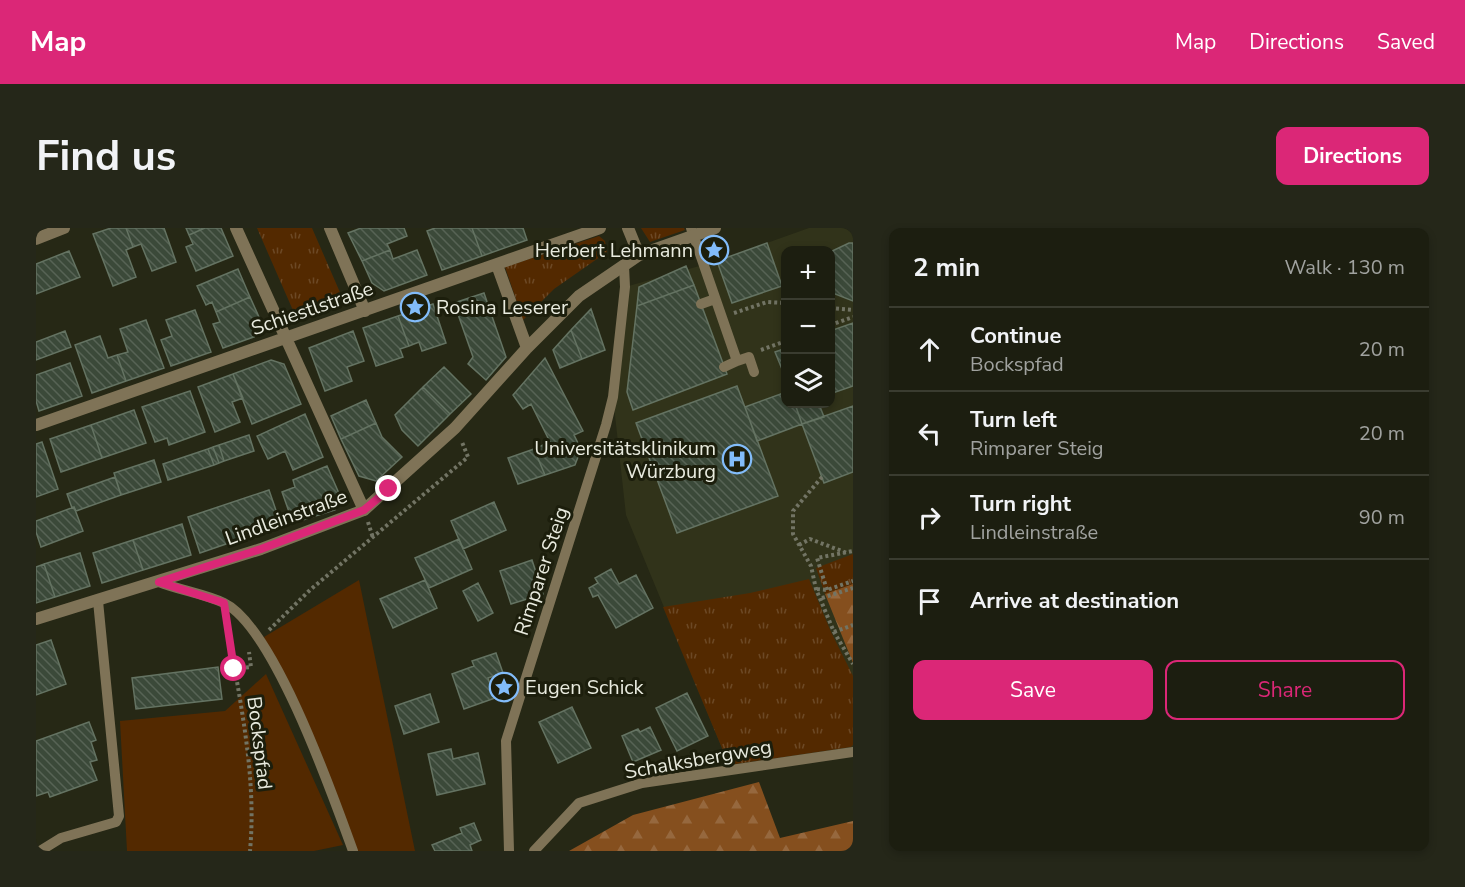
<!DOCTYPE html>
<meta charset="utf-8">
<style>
body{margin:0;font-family:"Nunito Sans",sans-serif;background:#252719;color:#f1f3f6}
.controls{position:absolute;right:18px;top:18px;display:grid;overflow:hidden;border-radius:12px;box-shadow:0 3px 9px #0003}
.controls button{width:54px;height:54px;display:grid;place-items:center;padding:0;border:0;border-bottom:2px solid #3a3c30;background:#1c1e10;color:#f1f3f6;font:30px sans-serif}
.stop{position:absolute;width:18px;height:18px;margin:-14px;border:4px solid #db2777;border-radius:50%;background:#fff}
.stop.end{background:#db2777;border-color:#fff;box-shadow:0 2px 6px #0008}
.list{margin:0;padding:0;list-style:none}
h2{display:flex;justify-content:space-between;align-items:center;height:78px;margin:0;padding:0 24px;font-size:26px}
h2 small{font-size:20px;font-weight:400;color:#a0a29f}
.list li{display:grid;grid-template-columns:39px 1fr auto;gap:18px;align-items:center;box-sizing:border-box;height:84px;padding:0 24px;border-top:2px solid #3a3c30}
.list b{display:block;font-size:22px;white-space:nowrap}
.list p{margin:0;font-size:20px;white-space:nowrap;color:#a0a29f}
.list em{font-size:20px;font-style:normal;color:#a0a29f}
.actions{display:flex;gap:12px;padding:18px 24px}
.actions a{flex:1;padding:14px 0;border:2px solid #db2777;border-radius:12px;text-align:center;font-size:21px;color:#db2777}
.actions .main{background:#db2777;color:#fff}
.icon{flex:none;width:33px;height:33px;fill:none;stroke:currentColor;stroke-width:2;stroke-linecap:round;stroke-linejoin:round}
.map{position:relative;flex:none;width:817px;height:623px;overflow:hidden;border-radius:12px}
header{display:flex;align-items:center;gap:36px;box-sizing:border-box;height:84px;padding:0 30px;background:#db2777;color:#fff}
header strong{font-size:28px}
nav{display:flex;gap:33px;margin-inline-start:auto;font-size:21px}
.intro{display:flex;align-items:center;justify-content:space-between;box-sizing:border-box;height:144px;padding:0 36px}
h1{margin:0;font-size:42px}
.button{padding:15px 27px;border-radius:12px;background:#db2777;color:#fff;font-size:21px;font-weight:700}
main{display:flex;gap:36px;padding:0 36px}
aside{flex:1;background:#1c1e10;border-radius:12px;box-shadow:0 3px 9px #0003}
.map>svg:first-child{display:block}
.built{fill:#31331a;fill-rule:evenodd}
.grass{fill:url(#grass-tufts)}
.forest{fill:url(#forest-firs)}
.garden{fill:#532900}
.building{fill:url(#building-back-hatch);stroke:#647362;stroke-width:1.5}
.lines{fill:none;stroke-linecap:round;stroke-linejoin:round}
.path{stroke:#727464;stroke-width:4;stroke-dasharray:3 3;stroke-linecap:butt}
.service{stroke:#7f7357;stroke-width:10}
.minor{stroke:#7f7357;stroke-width:12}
.route{stroke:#db2777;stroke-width:8}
.labels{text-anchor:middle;stroke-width:6;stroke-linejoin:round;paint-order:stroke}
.poi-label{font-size:20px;fill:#e9ebdf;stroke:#1c1e0c;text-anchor:end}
.street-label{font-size:20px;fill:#e9ebdf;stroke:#1c1e0c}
</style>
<header>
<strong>Map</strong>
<nav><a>Map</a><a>Directions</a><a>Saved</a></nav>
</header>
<div class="intro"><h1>Find us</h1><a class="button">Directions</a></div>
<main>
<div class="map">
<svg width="817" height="623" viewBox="0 0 817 623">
<defs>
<pattern id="grass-tufts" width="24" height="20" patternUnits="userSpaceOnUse" patternTransform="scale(1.5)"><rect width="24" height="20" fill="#532900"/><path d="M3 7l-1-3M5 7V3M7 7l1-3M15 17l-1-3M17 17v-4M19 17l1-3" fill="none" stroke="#6c4825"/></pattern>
<pattern id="forest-firs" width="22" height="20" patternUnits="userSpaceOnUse" patternTransform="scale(1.5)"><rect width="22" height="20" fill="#854f1e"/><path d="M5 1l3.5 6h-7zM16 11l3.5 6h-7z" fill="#96683e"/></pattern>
<pattern id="building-back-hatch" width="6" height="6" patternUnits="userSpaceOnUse" patternTransform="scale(1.5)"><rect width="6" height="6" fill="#3b4939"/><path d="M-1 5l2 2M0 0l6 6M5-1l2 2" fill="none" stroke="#576355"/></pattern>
</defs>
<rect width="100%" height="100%" fill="#262815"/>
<path class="built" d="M773,0H817V519L693,537L590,287L577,169L589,59L681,33ZM750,22H794V176H750Z"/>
<path class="grass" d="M221,0H276L306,69L303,76L267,90L259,87Z
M605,0H648L649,2L614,14Z
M563,8L569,13L571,24L518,61L487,92L469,39Z
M817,326V356L789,366L780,340Z
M773,351L795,404L817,448V517L815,519L693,537L627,379L714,365Z"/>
<path class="forest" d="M817,356V435L789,366Z
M723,554L744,610L817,593V623H533L597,587Z"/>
<path class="garden" d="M323,352L379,623H320L228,409Z
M230,446L307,617L278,623H91L84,493L189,483Z"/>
<path class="building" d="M75,0H90L97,19L90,22L100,49L77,58L57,6Z
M90,0H128L140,34L116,43L105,16L97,19Z
M150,0H169L153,7Z
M169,0H185L197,28L160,43L150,19L157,16L153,7Z
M325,0H368L371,8L351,16L354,22L326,33L312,5Z
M399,0H436L446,28L406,42L391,3Z
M436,0H487L491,12L446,28Z
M731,15L746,58L696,75L681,33Z
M813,15H817V73L794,64V24Z
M354,22L357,31L381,22L391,47L348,63L336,55L326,33Z
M33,23L44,49L0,66V36Z
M650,38L658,57L601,78L603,59Z
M202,41L214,69L180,84L176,74L170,77L161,58Z
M658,57L691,146L597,182L591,164L601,78Z
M448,65L470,129L450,152L432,136L437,129L418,75Z
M214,69L227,98L223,107L187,120L177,96L184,94L180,84Z
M397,76L410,115L386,123L383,114L373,118L362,88Z
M555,81L569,122L546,131L535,102Z
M159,82L175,124L135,138L125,112L136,108L130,92Z
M362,88L373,118L364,121L367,129L340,138L327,100Z
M110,92L128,140L90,153L81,127L92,124L84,101Z
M817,95V158L794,166V103Z
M535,102L546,131L524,140L517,122Z
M29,103L35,119L0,132V114Z
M317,103L328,133L311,139L316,153L289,163L273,120Z
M64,108L72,130L81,127L90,153L56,165L39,117Z
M750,120V151L739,124Z
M509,130L547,203L538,207L545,221L539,237L509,247L498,221L514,214L495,176L487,181L477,167Z
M235,132L248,136L265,176L216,196L197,146Z
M34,135L46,168L3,183L0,173V147Z
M408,139L435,166L414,186L387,159Z
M197,146L207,170L196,174L204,194L179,204L162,159Z
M701,158L742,268L641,305L600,195Z
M387,159L414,186L382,218L366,202L359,187Z
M154,163L169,204L133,217L131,210L119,214L106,179Z
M750,164V176H759L766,196L721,213L709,179Z
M330,172L340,195L305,211L295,188Z
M759,176H783L788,189L766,196Z
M817,178V244L788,255L766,196Z
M98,182L110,215L66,230L55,197Z
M269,186L287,229L257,242L249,223L232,231L221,208Z
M340,195L346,209L366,229L340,253L323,248L305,211Z
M55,197L66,230L25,244L14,211Z
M213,207L218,223L188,233L183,217Z
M6,214L22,261L0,269V216Z
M183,217L188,233L183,235L177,219Z
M177,219L183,235L178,237L172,221Z
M172,221L178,237L132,252L127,236Z
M498,221L509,247L482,256L472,230Z
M118,232L125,254L85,267L78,245Z
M291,238L305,270L299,282L257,295L246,264L259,259L257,252Z
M79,249L85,267L40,283L38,279L36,280L31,266Z
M233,262L245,297L164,325L152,289Z
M458,274L470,302L427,321L415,293Z
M38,279L47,303L5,319L0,304V293Z
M146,296L155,327L107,342L97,312Z
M423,311L436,341L393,360L379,330Z
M97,312L107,342L66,355L57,325Z
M44,325L54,358L19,369L8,336Z
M496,332L507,366L475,376L464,343Z
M8,336L19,369L0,375V339Z
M575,341L583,356L600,347L617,380L580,400L562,367L557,369L553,360L562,355L559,350Z
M389,352L401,380L357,400L344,371Z
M442,355L457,385L442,393L427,363Z
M15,412L30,456L0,467V417Z
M460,425L467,445L452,450L459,470L428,481L416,446L438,438L436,433Z
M182,439L186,471L100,481L96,450Z
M651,465L672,508L641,523L620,480Z
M394,466L403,494L368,506L359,478Z
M536,479L555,520L522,535L503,494Z
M53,494L60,512L55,514L61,532L54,534L61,552L14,569L12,564L0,568V513Z
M614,499L625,522L597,534L586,508L602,501L604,504Z
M415,521L417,531L442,525L449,556L401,567L392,526Z
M438,595L445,612L434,617L436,623H399L396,617L426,605L424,600Z"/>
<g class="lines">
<path class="path" d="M794,80L817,82
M698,85L731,74L750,75
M794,97L817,89
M725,122L750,113
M786,249L757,283V306L775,338L780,361L798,404L817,436
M332,294L337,310
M763,317L774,311L811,325
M781,361L791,362L817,353
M791,362L781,330L817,323
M786,370L817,360
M191,395C203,470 221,546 214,623
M233,402L274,362L432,229L426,214
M798,404L817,397
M198,441L215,439L213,424"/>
<path class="service" d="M655,0L701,133L713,129L718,144
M665,76L679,71
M688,139L701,133
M123,354C143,362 169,366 188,375C238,399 297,568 317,623
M4,623L25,610L80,594L83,588L62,373
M473,623L470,513L570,197L577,169L589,59L588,38
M498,623L543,575L606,555L817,524"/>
<path class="minor" d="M200,0L328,282
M294,0L329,83
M592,0L603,27
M0,11L28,0
M461,37L491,120
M0,197L564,0
M0,391L225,321L328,282L419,200L491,120L543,68L603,27L679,0"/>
</g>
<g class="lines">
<path class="route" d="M198,441L188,375L123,354L225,321L328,282L353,261"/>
</g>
<defs>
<g id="sight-ring" transform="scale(1.5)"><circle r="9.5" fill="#1c1e0c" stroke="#82bcfa" stroke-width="1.5"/><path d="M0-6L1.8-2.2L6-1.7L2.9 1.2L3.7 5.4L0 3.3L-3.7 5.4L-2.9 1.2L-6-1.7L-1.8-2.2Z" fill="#82bcfa"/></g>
<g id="hospital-ring" transform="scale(1.5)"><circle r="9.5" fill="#1c1e0c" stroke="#82bcfa" stroke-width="1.5"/><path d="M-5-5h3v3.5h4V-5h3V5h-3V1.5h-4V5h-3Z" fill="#82bcfa"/></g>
</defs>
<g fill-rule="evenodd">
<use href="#sight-ring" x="678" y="22"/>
<use href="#sight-ring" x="379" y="79"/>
<use href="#hospital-ring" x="701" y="231"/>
<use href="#sight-ring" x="468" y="459"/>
</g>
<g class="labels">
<g class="poi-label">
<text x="657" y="29">Herbert Lehmann</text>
<text x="400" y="86" text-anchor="start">Rosina Leserer</text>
<text x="680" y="227">Universitätsklinikum<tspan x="680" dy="23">Würzburg</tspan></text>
<text x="489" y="466" text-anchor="start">Eugen Schick</text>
</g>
<g class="street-label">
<text transform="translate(276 80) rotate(-19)" y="7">Schiestlstraße</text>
<text transform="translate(250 289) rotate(-20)" y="7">Lindleinstraße</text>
<text transform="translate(505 343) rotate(-72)" y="7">Rimparer Steig</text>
<text transform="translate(224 515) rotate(83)" y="7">Bockspfad</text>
<text transform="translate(662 531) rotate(-10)" y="7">Schalksbergweg</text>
</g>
</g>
</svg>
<div class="controls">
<button>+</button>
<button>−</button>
<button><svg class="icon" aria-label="layers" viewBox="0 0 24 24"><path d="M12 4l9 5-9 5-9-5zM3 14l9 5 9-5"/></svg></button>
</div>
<div class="stop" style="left:198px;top:441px"></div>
<div class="stop end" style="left:353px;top:261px"></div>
</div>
<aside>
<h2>2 min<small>Walk · 130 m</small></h2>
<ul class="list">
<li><svg class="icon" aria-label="ahead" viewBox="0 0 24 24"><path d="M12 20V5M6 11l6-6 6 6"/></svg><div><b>Continue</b><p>Bockspfad</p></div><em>20 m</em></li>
<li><svg class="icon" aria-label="left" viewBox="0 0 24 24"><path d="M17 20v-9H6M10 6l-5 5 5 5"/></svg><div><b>Turn left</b><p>Rimparer Steig</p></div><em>20 m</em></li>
<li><svg class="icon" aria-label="right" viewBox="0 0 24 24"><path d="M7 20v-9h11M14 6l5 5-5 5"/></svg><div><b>Turn right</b><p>Lindleinstraße</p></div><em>90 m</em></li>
<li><svg class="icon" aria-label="arrive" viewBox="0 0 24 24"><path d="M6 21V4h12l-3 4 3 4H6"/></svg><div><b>Arrive at destination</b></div></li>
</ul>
<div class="actions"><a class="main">Save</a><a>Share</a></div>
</aside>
</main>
